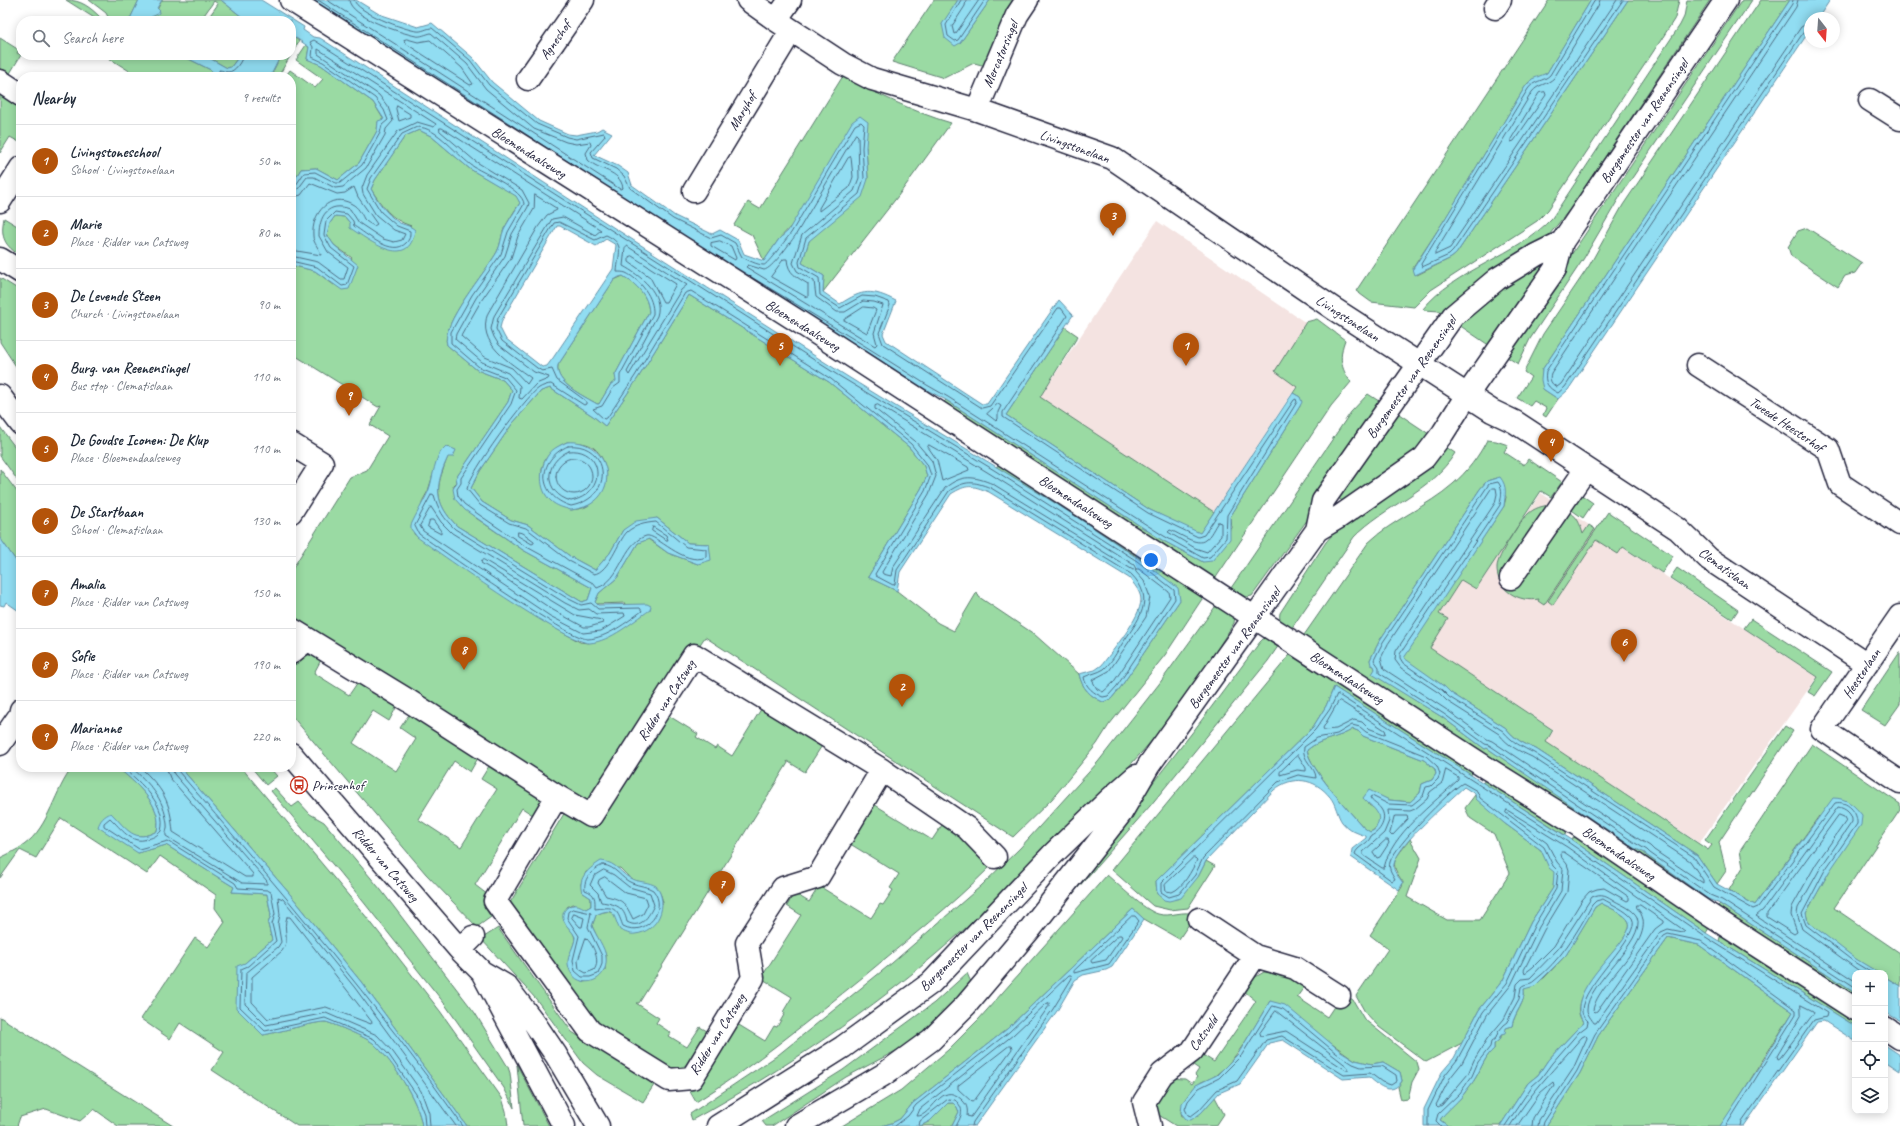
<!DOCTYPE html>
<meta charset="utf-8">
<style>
body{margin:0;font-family:Caveat,sans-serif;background:#f2f2f3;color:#1f2937}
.controls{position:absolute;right:12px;bottom:12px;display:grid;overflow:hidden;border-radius:8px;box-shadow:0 2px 10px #0003}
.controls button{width:36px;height:36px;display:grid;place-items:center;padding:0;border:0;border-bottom:1px solid #e0e1e3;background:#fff;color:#1f2937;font:20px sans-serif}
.compass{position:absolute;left:1804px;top:12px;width:36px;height:36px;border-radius:50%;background:#fff;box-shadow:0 2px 10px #0003;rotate:163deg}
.you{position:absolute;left:1151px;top:560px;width:14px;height:14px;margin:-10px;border:3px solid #fff;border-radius:50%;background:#1a73e8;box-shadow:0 0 0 6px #1a73e833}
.badge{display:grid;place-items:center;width:26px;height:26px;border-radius:50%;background:#b45309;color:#fff;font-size:13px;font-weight:700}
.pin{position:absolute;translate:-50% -33px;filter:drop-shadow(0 1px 2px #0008)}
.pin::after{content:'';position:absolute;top:21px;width:14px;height:12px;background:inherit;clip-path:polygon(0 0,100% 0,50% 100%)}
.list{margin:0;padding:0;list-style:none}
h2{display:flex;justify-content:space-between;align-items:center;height:52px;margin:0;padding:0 16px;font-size:17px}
h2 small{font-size:13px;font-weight:400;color:#747a83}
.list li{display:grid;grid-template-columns:26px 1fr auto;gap:12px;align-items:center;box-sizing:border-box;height:72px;padding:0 16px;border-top:1px solid #e0e1e3}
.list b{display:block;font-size:15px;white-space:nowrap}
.list p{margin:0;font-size:13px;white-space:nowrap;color:#747a83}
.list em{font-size:13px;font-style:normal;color:#747a83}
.icon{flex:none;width:22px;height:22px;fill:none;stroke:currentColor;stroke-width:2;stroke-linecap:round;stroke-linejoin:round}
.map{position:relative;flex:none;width:1900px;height:1126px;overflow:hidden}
.search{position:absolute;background:#fff;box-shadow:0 2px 10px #0003;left:16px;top:16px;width:280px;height:44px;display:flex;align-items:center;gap:10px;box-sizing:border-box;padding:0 14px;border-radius:16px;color:#747a83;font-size:15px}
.panel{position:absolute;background:#fff;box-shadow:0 2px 10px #0003;left:16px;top:72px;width:280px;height:700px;border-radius:16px}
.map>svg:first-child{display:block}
.built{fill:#f4e3e1}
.green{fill:#9adaa3;stroke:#5e7e6f;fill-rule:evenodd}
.water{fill:#91ddf2;stroke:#6592a9;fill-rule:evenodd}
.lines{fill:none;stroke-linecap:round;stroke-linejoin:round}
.shore{stroke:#4e6d84;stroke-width:1}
.minor-casing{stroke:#22223b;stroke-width:25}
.major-casing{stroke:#22223b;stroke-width:25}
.minor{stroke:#fff;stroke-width:22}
.major{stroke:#fff;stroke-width:22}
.labels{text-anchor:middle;stroke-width:3;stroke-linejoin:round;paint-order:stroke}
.street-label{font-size:14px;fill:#22223b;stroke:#fff}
.poi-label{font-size:14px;fill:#22223b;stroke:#fff;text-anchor:start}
</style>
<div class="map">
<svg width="1900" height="1126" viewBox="0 0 1900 1126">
<rect width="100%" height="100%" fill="#fff"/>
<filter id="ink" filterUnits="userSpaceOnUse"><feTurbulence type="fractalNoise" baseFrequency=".025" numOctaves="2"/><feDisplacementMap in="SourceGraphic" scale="8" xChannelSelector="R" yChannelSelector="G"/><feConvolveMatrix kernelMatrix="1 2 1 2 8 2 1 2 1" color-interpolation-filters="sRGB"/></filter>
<g filter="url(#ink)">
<path class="built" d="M1157,221L1328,338L1214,512L1040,397Z
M1541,493L1817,677L1699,843L1546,742L1554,730L1430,648L1448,620L1439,614L1461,580L1476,589Z"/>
<path class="green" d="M66,0C81,0 90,7 101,18L99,21Z
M89,0H139L129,21H110L106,13Z
M162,0H221L247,21H206L218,4L214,1L200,21H149L157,10Z
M934,0H958L942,25L960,43L990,0H1019L998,31L986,66L974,63L944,78L892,62Z
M1549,0H1591L1547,73L1528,83L1525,87L1445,219L1413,268L1417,275L1451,258L1456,254L1628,0H1679L1675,18L1663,37L1548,210L1537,221L1431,290L1414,307L1371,302L1356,291Z
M1687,0H1710L1570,209L1545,240L1446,315L1440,311L1424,310L1423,309C1454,270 1518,255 1552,218L1680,25L1684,17Z
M1742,0H1752L1622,193L1584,258L1530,339L1518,364L1504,355Z
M1761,0H1790L1542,370L1543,389L1558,399L1546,417L1543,415L1546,408L1534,401L1530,406L1517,398L1531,377L1524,372L1543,334L1589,266L1623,205Z
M0,38L19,50L17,53L21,55L9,75L0,69Z
M295,38L299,41L278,77H270L281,55H291V41Z
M306,45L309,47L307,59L321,65L373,102L384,120L378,122L377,131L359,163L338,180L316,168L301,169L291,185V77H285L290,70L315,88L323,79L296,60Z
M104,55H181L211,70L216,77H139Z
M204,55H240L231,67L227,68Z
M843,76C878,94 913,112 951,123L898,196L823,292L824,276L802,263L809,241L868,179L866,147L779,239L764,261L752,235L734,225L748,202L760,209Z
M0,89L21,103V143L10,137L0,153Z
M419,130L431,136L470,169L517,196L520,203C514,211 509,220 504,229C501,236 501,245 497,252C486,272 440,324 447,345L477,370L503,380L512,390L508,402L456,478L457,482L453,486L461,506L476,518L523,550L592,588L588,600L582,602L457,526C439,508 434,494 443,470C446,460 449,457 449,446L435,468L428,491L423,500L414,534L546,623L580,642L588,643L598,640L625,603L597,604L595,602L599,593L617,578L638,543L648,539L668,553L698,564L709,544L688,543L657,518L623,530L610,553L595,570L571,557L528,525L511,520L482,502L471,488L480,471L512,424L541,391L550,388L593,416L605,426L638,378L689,295L829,382L909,447L924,466L927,476L921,489L868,577L897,591L938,623L954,631L977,592L979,597L1034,634L1079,674C1082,688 1090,696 1103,702L1111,699L1120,688L1180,600L1139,558L996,467L1002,463L1206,593L1165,655L1109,725L1097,744L1052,799L1013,837L705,637L588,810L291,616V571L350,477L367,470L388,436L370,425L381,406L378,407L291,353V265L315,271L334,285L352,258L334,245L327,235L330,223L335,216L345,217L350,223L411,226C391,220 382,206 371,189L375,180L405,136ZM567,442C573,443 580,442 586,444C602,448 610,472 605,486C603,491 594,501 589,505C584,509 576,509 571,510C564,507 554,504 549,498C545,494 544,489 543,484C538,463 549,450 567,442Z
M4,218L19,227L21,224V256C5,246 0,238 4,218Z
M1807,228L1862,263L1855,273L1845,276L1838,287L1791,256L1788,247L1798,231Z
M1543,260L1549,264L1493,348L1459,325L1471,308Z
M623,276C637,284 648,295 649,312L615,375L617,381L611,384L599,404H597C584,396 554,383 558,365L614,280Z
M0,278L21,291V374L0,342Z
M1317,319L1345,340C1339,356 1340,368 1351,382L1331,406L1215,579L943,403L946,400L1162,540L1203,562L1231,528L1230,517L1300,406V397L1293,393L1297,387L1275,371L1306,322Z
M1065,327L1078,336L1040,397L1214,512L1200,534L1150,510L1006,415Z
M1368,394L1385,405L1321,501L1252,596L1242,598L1231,588L1351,412Z
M1396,412L1432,436L1423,450L1347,504L1338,498Z
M0,427L21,455V485L0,456Z
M1487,440L1496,441L1508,445L1504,452L1524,465L1528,459L1562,482L1551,497L1541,491L1476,589L1461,580L1439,614L1448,619L1430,648L1553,730L1546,742L1708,850L1712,845L1705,840L1785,726L1793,731L1719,842L1726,871L1717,884L1697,855L1536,749C1524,744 1514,739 1506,728L1451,693L1445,687L1406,661L1404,656L1504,506L1506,497L1496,478L1487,481L1480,489L1380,640L1370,660L1374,666L1378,677L1442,717L1485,749L1487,748L1645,853L1646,855L1708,899L1705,902L1302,638L1368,543C1393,519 1427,507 1453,484C1467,472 1479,456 1487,440Z
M1443,445L1455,453C1431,492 1385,505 1354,537L1291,629C1284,625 1278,622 1280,613L1326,542L1340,526Z
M0,469L21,497V568L0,538Z
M1576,491L1593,503L1583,518L1566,506Z
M1550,505C1570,511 1577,512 1583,534L1589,525L1595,529L1544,605L1538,601L1539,599C1519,603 1496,590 1497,567C1497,557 1520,521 1528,514C1534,508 1542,506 1550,505Z
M1608,512L1673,556L1662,573L1623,547L1618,554L1596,540L1553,605L1548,601Z
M1677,568L1738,610L1732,619L1670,578Z
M1219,606L1235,616L1234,623C1218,647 1204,672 1187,695C1151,747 1105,792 1060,837C1024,873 988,909 950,942C871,1011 783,1070 692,1120L690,1114L778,1055L892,963L981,886L1020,848L1098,762L1159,684L1215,607Z
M1751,619L1832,672L1815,696L1808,692L1818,677L1744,628Z
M1268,637L1281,642L1268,661L1150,806L1039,932L1044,922L1195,729L1260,642L1263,639Z
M1294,650L1470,765L1472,772L1471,775L1334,687L1326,706L1313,727L1156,881L1157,894L1198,877L1206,861L1215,866L1188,908L1170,910L1153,906L1112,870Z
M1900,652V704L1885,725L1861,710Z
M308,655L322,658L314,673L349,695L360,679L397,706L389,721L373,711L353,743L396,771L416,739L400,728L408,716L412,714L478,758L470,772L454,761L418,819L461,847L497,789L481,779L489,766L492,765L508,772L506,777L540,792L543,807L536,817L522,808L475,885L488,895L483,905L491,917L477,927L426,874L291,715V666L302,657Z
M763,706L823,744L805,772L787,761L788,763L639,1003H636L659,1018L656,1023L671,1033L669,1036L687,1047L700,1027L707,1031L685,1066L669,1070L587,1020L508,906L565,812L580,822L666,714L698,734L696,737L715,749L717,746L732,756ZM620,868C624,872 627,876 632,879C648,886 659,881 663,903L617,922L616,915C609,910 604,911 596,915L592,926L606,955L605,970L585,982C574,979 573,970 569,959L575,940L574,934L569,928L567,907L572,904L586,909L591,906V898L582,892L581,884L586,872Z
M1353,729L1358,731L1363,736L1424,760L1435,769L1436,774L1432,780L1422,784L1420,793L1410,802L1389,800L1369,791V805C1372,807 1376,809 1378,811C1382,818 1378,829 1370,832L1363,827C1350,812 1310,769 1307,750C1321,738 1338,739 1353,729Z
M1812,744L1900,804V810L1834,908L1900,953V986L1885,977V973C1868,973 1824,934 1808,922L1806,913L1829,872L1819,816L1755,905L1729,890L1743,867L1740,851Z
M73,767H117C134,782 164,805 157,831C133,844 127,830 111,813L138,853L166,845L234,887L232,892L267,894L271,915L268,924L272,940L245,963L263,1035C275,1033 317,1021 326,1022C334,1024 367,1038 373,1043C392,1060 419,1101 422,1126H297L212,1070L224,1052L180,1023L170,1039L141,1019L195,938L208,947L225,922L215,908L216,895L160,856L147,874L61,818L36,858L20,850L0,878V858C8,854 17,850 24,845C50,826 54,790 73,767Z
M180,767H241L369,920L440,1011L502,1098L506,1111L508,1126H467L362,983L289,893Z
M251,767H269L277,776L266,785Z
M1485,779L1567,831L1565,835L1483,783Z
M275,788L292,807L299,802L310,814L324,822L381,890L475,1013L508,1067L510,1073L514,1108L504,1088L444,1003L354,890L271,791Z
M1475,795L1504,823L1541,850L1549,866L1555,872L1553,888L1531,922L1503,980L1479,1010L1462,1043L1426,1062L1379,1027L1365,1012L1356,996L1388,949L1370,935L1402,887L1403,882C1387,861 1396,859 1410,839L1421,858L1407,897L1447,920H1480L1510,873L1494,834L1470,818L1465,808Z
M872,803L932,840L942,825L990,855L991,866C951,906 906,941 863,977C808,1021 755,1065 696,1102L688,1088L734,1022L765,1041L774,1026L777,1027L785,1013L783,1012L792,997L761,978L801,915L787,906L794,893L809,902L819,886L871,918L880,904L883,905L893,890L890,888L899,874L847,842Z
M1580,835L1708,923L1709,928L1706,933L1572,840L1574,837Z
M1107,875C1119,885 1144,910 1158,914C1170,918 1184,909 1195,915L1179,939L1144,919L1133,909L1007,1029L913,1103L900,1119L892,1123L881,1126H842L901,1090L948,1050L979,1019Z
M1601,903C1608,907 1626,914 1629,922C1636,941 1558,994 1584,1023L1577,1029L1548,1060L1538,1075L1528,1083L1500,1126H1448L1440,1120C1443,1113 1458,1102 1463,1095C1467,1089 1473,1083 1476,1077C1482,1067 1485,1056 1494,1049V1044L1499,1040L1506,1028L1512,1026C1514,1013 1526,1003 1524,989L1544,978L1566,955L1595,907Z
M1720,904L1855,992V1000L1719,910L1718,906Z
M498,928L572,1032L654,1085L643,1102L597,1075L583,1063L536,999L481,939Z
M1724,935L1855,1016V1026L1719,941L1720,937Z
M1668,938L1699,945L1793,1012L1725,1120L1720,1126H1546L1580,1073L1598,1036Z
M1264,972L1274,973L1281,977L1293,974L1307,983L1297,997L1327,1017L1343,993L1353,1000L1364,1019L1417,1062L1419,1069L1412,1082L1408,1099L1401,1100L1398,1087L1402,1081L1400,1072L1383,1062L1372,1064L1355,1060L1270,1001C1254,1026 1240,1057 1216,1075C1211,1080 1202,1080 1197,1085C1190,1091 1178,1106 1182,1116L1201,1113L1215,1097L1224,1114L1216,1126H1176L1154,1112L1151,1102L1167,1078L1185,1079L1192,1084L1197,1077L1195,1075L1199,1069L1193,1065L1201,1054L1214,1062L1256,1001L1244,991L1252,979Z
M967,973L970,980L972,982L948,1013L909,1044L846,1077L772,1126H766L762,1121L843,1070L934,1003Z
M0,1017L173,1126H118L94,1109L80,1121L46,1109L20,1117L17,1126H0Z
M517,1065L549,1126H523Z
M947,1103H953L957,1107L959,1112L952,1126H920L930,1121Z"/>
<path class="water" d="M139,0H162L157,8L160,11L158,14L151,17L149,21H129Z
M221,0H261L304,27L303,30L313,37L320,38C492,149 664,261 837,370C951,442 1071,506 1178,588L1180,600L1120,688L1111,699L1103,702C1090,696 1082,688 1079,674L1095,670L1102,665C1114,648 1140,619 1141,600C1141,592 1134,584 1129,578L989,492C972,485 967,484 951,494L900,572L897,591L868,577L921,489L927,476L924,466L909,447L829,382L689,295L638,378L605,426L593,416L550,388L541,391L512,424L480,471L471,488L482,502L511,520L528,525L571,557L595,570L610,553L623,530L636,521L657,518L688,543L709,544L711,560L698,564L668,553L649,539L638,543L617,578L599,593L595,602L598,605L647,604L651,606L650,610C632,622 611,641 590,643C567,644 442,555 417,537L411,529V525C416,514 423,503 428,492C434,478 433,456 446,446L456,450L453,457H448C435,485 433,502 457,526L582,602L588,600L592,588L523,550L465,510L455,499L453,489L457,482L456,478L508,402L512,390L503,380L477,370L447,345C440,324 486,272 497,252C501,245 501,236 504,229C509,220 515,211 520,203L516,196L470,169L431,136L419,130L405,136L375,180L371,189C378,202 386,213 398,222C403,225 410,225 415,230C409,272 369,240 350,228V223L345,217L335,216L330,223L327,235L334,245L358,265L349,289L342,290L315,271L291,265V185L301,169L316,168L338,180L359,163L377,131L378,121L384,119L373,102L321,65L307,59L309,47L296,38L291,41V21H247ZM557,226H560L596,246L606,239L616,245L613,269L553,358L547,366L542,367L505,338L500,328L502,320ZM623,276C637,285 648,295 649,312L615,375L616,381L611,384L599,404H597C584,396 554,383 558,365L614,280L619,277Z
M311,0H356L379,14L418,27L432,23L473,58L492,82L539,121L568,134L576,135L597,131L602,128L612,133L594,155L618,166L628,173L632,185L675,216L712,234L720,230L738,240L744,254L764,261L779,239L788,231L852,122L860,116L868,122L866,147L868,179L862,197L809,241L802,263L824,276L823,292L840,304C863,289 872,289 896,301L883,334L886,341L982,404H987L1059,300L1073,315L1006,415L1150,510L1200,533L1293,393L1300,397L1302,402L1300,406L1230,517V539L1212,561L1203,562L1162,540L946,400L925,389L863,349L790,306Z
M958,0H990L960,43L955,46L945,38L942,24Z
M1591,0H1628L1456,254L1451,258L1415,275L1413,269L1445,219L1525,87L1532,79L1547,73Z
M1790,0H1830L1818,18H1810V30L1568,390L1558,399L1543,389L1541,380L1542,370Z
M181,55H204L227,68L231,67L240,55H281L270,77H216L211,70Z
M567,442C606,438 622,487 589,505C583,508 577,509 571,510C564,508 556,506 551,501C538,490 539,467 549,454C553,448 561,445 567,442Z
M1500,477C1508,487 1505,495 1504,506L1404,658L1445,687L1451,693L1506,728C1514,739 1524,744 1536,749L1697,855L1717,884L1755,905L1833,798C1847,798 1854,805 1862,815L1861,825L1829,872L1806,913L1808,922L1856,959L1879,973H1855V992L1720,904L1708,899L1646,855L1645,853L1634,848L1487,748L1485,749L1442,717L1372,674L1375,669L1374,666L1371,665L1370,660L1380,640L1480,489L1487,481Z
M0,538L21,568V613L20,610L19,611L6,602L4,606L0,605Z
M1334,687L1572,840L1706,933L1855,1026V1041L1824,1021L1817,1022L1744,1126H1720L1766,1057L1793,1012L1699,945L1668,938L1598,1036L1580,1073L1546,1126H1500L1528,1083L1538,1075L1548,1060L1577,1029L1584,1023C1559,991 1636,941 1629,922C1626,914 1608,907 1601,903L1595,907L1566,955L1535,986L1524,989C1526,1003 1514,1012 1512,1026L1506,1028L1505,1034L1501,1035L1499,1040L1494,1044V1049C1485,1056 1482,1067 1476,1077C1473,1083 1467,1089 1463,1095C1458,1102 1443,1114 1440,1120L1448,1126H1424V1109L1442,1072L1454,1058L1479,1010L1503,980L1531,922L1553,888L1554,872L1549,868L1541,850L1504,823L1476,799L1475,794L1464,787C1448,802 1398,844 1394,864C1392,871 1399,877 1403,883L1399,890L1351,857L1352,849L1366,838V836C1357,833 1348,830 1342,822C1337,815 1336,804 1330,797C1315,778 1292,775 1274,790L1206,861L1198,877L1181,898L1169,901L1164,900L1157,894L1156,881L1313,727L1326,706ZM1353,729L1358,731L1363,736L1424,760L1435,769L1436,774L1432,780L1422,784L1420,793L1410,802L1389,800L1369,790L1363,798C1371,807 1383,812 1377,825C1376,829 1375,830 1370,832L1363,827C1350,812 1309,768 1307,750C1321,738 1338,739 1353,729Z
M117,767H180L289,893L362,983L467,1126H422C419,1101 392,1060 373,1043C367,1038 334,1024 326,1022C317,1021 275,1033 263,1035L236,1008L237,966L245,963L272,940L268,924L271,915L267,894L232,892L234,887L166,845L138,853L98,827C100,820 104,816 111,813C127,829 134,844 157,831C164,805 134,782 117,767Z
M601,861C618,862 620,875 634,880C641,882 649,882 656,886C670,904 658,932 635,934C630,935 625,932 620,930C613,917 616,905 596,915L592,926C596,936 605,947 606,957C609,986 572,991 568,964C567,955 575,946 575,937C573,931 566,927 564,921C560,914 566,905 574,905C578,904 582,907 586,909L591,906V898L582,892C577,877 590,868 601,861Z
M1133,909L1144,919L1112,967L1106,970L1083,975L1075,980L1057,1011L975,1126H952L959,1112L957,1107L953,1103H948L930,1121L920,1126H881L892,1123L900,1119L913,1103L1007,1029Z
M1885,977L1900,986V1021L1885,1012Z
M1270,1001L1285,1005L1339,1050L1355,1060L1372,1064L1383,1062L1400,1072L1402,1081C1392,1096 1380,1087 1369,1077L1343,1079L1283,1040L1269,1043L1240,1084L1219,1093L1201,1113L1191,1120L1186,1119L1181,1113L1182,1103L1196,1085L1217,1075L1238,1054Z
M1885,1045L1900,1055V1071L1885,1061Z"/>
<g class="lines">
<path class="shore" d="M318,0L600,182
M327,0L620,189L623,188C620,170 599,171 588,160L586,153L591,145L590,142L576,144L566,142L534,129L486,89L467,64L431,33C426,34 421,37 416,36C401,33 350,17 349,0
M354,0C356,12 405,30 417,31C422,32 427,28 432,28L470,60L489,85L537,124L567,137L576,139L604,133L605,136L591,152L593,158L616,169L624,176L630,188L673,219L711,238L721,235L735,243L742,257C748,260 757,265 764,265C767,265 787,238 791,233L855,125L861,122L864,125L862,148L864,178L859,194L806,238L799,262L800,267L819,278L820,295L840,308L862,296L875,297L889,302L890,305L879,333L883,344L982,408L990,406L1058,308H1061L1067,316L1003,412V417L1148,513L1198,537L1204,535L1294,400L1296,399L1297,402L1227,515L1226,538L1210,557L1203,558L1164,536L948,397L927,385L865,346L748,275
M961,0L946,25L948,36L955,41L958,40L985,0
M966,0L965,6L952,26L954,34L956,33L979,0
M1595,0L1550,75C1543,82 1534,80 1528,89L1421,264L1422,267L1449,255L1453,251L1623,0
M1600,0L1598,6L1554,78C1547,85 1538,84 1532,92L1435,252V255L1450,248L1617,0
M1793,0L1792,4L1546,371C1544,383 1548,388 1558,393L1565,387L1805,30L1810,28
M1798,0L1796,7L1551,373C1549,380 1551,384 1557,387L1561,384L1801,27L1810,22
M407,39L418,42L430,40L462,68L473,84L470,85L405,43L404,40Z
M220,77L219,70C222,70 225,72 228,72C235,72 242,61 243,55
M1545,92L1546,95L1514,141L1511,142V139L1539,93Z
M397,106L410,114V117L399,121L396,109Z
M440,128H442L601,230L595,235L563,217L552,219L494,316L491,329L494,337L499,345L534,372L549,377L548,379L536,384L522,399L519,398L520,386L508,373L482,362L455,339L456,334L476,298L505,256L512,234L528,207L529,203L522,190L475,161L440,131Z
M856,134L858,136L859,178L854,191L802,235L793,263L797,271L814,281L816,297L837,312H845L863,301L874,302L883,305L874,333L877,344L875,346L746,267L748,265L764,270C772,269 789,244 795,236Z
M851,157L853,177L849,188L819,211V208L848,158Z
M291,187L296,185L304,173L315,172L336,183H340L362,165L380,133L382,125L388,120L384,110L375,98L323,62L312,57L313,47L310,42L314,40L836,374L994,470L1137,561L1174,590L1175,599L1117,686L1108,696L1103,697C1095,694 1085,687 1084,677C1090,674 1098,673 1104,669C1111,663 1117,652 1122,644C1138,620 1157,600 1131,574L991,488C973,481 966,480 949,491L897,570L895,584L893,585L876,576L875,574L925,491L931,475L927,464L911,444L831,379L691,291L685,293L635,376L607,418L604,419L593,409L602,406L613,388L620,383V375L653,314C654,297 640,280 626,273C623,272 620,272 617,272C618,254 626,244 606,235L595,240L559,222L554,223L548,233L498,318L496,329L502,341L537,368L542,371L552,369L557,380L586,401V404L584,405L551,384C548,384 542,386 539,388C525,397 470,473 467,489L480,505L509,523L526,528L569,561L594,574C609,572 618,541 627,532C635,525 645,523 656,522L686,547L706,549V557C684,567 656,533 646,536C622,543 622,580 597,588L593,583L525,546L478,514L464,504L458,496L457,489L461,483V478L511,404L516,390L505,377L479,367L451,343V332L472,295L501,254L508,232L524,204C523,190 486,174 474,167C457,156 438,127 417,127L402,134L371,178L367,189L381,212L397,226L410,231C410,236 410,239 406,243C392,257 367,234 354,226L353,221L347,214L335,212L326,221L324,235L331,248L354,266L347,285L342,286L317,267L291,261
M291,192L298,189L307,177H314L335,188L343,187L366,168L385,135L386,129L393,121L388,107L379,95L318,54V49L436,124L434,127L417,122L398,131L367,175L362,188L363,194L376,215L394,230L405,234L402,240L394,242L383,239L359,223L350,209C328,201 319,216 319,236L328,252L348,267L344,279H341L318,262L291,256
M535,195L556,208L557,210L547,215L538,227L488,313C476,344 510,362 531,378L527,384L512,368L485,357L461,336L481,301L511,258L518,236L534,209Z
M291,198L301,195L310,183L337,194L345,193L354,187L358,197L377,224L374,226C371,224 366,222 364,219C361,213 358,207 352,204C330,191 311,214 313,236C313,243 320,249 321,255L291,250
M720,241L731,246L736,258L735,260L711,246V243Z
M627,246L687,285L681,290L629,375L627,372L657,316C664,294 640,275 623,266L625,248Z
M632,256L676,284L666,302H663L650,277L629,262V257Z
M784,259H787C788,274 797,277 808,284V298L771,277Z
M864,307L873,308L876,310L867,333L844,320Z
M998,404L1001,406L998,412V419L996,421L987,414Z
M878,405L992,475L1134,565L1136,569L1133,570L993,484C974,476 962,474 945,488L893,567L891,576L883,574L882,572L929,494L936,476L932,461L915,441L875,409V406Z
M929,445L968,467L969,470L942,481L937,460L928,447Z
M568,446C608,441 618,497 571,506C537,496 536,460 568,446Z
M569,451C603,447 609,493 571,501C543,493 543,462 569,451Z
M556 476a18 18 0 1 1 36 0a18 18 0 1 1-36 0Z
M1492,488H1496L1497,494L1495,503L1396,651L1395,660L1401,668L1439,693L1447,701L1499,734C1508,746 1519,751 1532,757L1690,861L1703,880V883L1654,850L1650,846L1637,838L1492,741L1487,739L1447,710L1384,669L1381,658L1388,644Z
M432,494L434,495C438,509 444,519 455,529L567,598L581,605L591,603L598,609L640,608L642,611C627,622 607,638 588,639C568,639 443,551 419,534L415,526Z
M431,507L441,522L452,533L565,603L579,610L589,609L596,614L624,613L625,616L601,631L583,633L550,616L423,531L420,526Z
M430,520H433L441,531V534L428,527Z
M1218,522L1221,523V536L1207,552L1195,548L1168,532L1170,530C1179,533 1197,547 1205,540C1211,536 1214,527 1218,522Z
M653,527L666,535L668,540H666L652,531Z
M518,532L523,533L534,541V543L532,544L518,536Z
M484,560L575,615L602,620L603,623L589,627H584L553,610L491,569L481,563L482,560Z
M1136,569H1139L1169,592L1170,597L1113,683L1103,692L1097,689L1092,680L1109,671L1146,617L1150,597L1144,581L1136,572Z
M1340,701L1385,730L1386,733L1384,734L1368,728L1362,722L1354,720L1336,729L1324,730L1323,728L1338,702Z
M1298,755L1306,768V771L1297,770L1280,775V772Z
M123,767C140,783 168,805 161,831C157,836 152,838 147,839C131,845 121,828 110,818L104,823V826L139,849L168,841L235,883L238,888L267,890L271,892L275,914L272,924L276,941L248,966L241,969L240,1007L265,1031L325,1018L374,1039L389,1055L416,1094L424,1114L425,1126
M131,767C149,783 164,798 167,824C168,828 165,832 166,836L242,883L267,884V881L174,774L172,767
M140,767C163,789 170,800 173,832L245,877H253V874L170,778L166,767
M177,767L178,771C278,887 375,1001 463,1126
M1446,770L1458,777V780C1434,803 1391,834 1384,868H1382L1363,855V852L1384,833L1389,821L1388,810L1410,811L1415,809L1427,799L1430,792L1442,783Z
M1507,810L1567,847L1685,931L1683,932L1668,929L1661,932L1596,1023H1594C1592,1020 1587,1014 1587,1010C1586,984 1647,941 1637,917C1633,909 1622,905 1615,901C1607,896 1602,892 1592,897L1558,949L1530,978L1522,979L1517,984L1515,997L1504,1019L1487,1039L1474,1060L1468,1074L1442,1105L1438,1107L1436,1105L1450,1078L1462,1063L1487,1015L1511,985L1539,927L1561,891L1563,869L1557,862L1547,843L1509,815L1506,813Z
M1839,815L1844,817L1846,821L1816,864L1792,907L1791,915L1797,932L1794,934L1767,917V914Z
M1395,816H1407L1408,819L1392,836L1390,834Z
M1386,840H1388L1389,843L1380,857L1377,858L1373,852Z
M1561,852H1564L1629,897V900L1627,901L1604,888L1597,889L1589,892L1582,900L1554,946L1533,967L1525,973L1524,970L1544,930L1567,892L1569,870L1567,864L1562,858Z
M1193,858H1195L1197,860C1192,870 1183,888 1172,892L1166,891L1165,885Z
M603,865C616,866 621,879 632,883C639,886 647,886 653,890C669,909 646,938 623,926C619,917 618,906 604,908C601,908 598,909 595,909C595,899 596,894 585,890C583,878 593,869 603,865Z
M604,870L614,875L629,887L650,893L654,905C649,916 641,930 627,922C624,906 615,904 601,902L598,893L590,885L594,876Z
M605,877L626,893L646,898L648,904L643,914L633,919C625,903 624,900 606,896L598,883L599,880Z
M1637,905H1640L1663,921V923L1655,929L1597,1011L1595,1012L1593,1010C1598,980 1664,937 1637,908Z
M573,909L591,913L588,927L602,956V964L598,974L590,977H582L575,971L573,960L579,936L567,918L568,912Z
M574,914L584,918L582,927H580L572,918Z
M1132,916H1135L1139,921L1109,964L1074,973V971Z
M287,917H290L372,1022L371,1024L326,1007L268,1019L252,1002V977L282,951C291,940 282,929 287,917Z
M1119,935H1121L1122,937L1106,960L1092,963L1091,961Z
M586,938C593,944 601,961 594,970L586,973L579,969L578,961Z
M1855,981L1756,916L1763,910L1838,807C1845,808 1853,814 1852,822L1821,867L1798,908L1797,914L1802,929L1862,973
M1855,987L1722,900L1710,895L1650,853L1647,850L1635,843L1489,745L1485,744L1444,714L1379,673V667L1374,660L1383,642L1489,484L1498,482C1504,490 1501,496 1500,505L1400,654V658L1403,663L1442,690L1449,697L1503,731C1512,742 1522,747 1534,753L1694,857L1714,887L1753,909L1758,907L1835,803C1847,800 1858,812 1857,824L1825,870L1802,914L1806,925L1854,962L1872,973
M1049,1003V1006L971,1117L967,1116C968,1109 967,1104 961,1099C941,1080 932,1117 917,1116L920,1109L1013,1035L1046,1004Z
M1801,1005L1813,1011L1814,1013L1780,1058L1778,1059L1777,1056L1801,1016Z
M1273,1006L1283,1009L1336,1053L1353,1064L1361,1067L1382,1066L1396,1075L1397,1081L1391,1085L1382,1082L1370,1073L1344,1075L1282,1036L1266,1040L1237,1081L1217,1090L1199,1110L1191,1116L1188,1115L1185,1109L1188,1101L1199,1088L1219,1078L1241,1056Z
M1276,1011L1348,1067V1070H1346L1286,1031L1261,1036L1260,1033Z
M1009,1046H1011L1012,1049L974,1101L972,1102L958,1089V1086Z
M430,1126L429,1113L421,1091L393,1052L377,1035L326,1013L266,1025L245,1004L246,973L278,947L281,942L278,924L280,915L278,897L283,899L355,988L456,1126
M895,1126L908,1116L916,1105L1009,1032L1069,975H1071L1072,978L1053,1009L973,1122L972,1126
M919,1126L920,1121L948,1099L955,1100C965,1109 962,1115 956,1126
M1428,1126V1110L1445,1075L1457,1060L1483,1012L1507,983L1535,924L1556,889L1558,871L1553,866L1544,847L1480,798L1477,791L1463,783C1449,791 1394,847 1390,862C1388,869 1392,873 1395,879L1392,881L1355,854C1357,846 1368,845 1371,836C1380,832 1388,819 1381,809C1378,804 1372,803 1370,797L1372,796L1388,804L1412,805L1423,796L1426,787L1431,786L1438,779L1440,774L1437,766L1426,756L1366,732L1360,727L1352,725L1337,734L1317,738L1304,747C1301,760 1316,767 1316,778L1298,775L1278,782L1203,858L1195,875L1179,894L1169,897L1161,892V883L1315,730L1330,709L1337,694L1562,838L1704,936L1827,1013L1826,1017L1814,1020L1742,1122L1741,1126
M1441,1126L1436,1121L1438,1114L1460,1093L1472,1076L1478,1062L1490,1047L1491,1042L1496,1038L1498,1032L1504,1025L1508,1022L1510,1015L1519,999L1521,987C1525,983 1530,985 1534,981C1560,961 1577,933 1592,905L1596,901L1603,899C1611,904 1626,910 1632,918C1643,935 1581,985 1582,1011C1582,1015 1585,1018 1588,1021L1587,1026L1579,1032L1552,1063L1541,1078L1532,1086L1505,1126
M1510,1126C1530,1093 1557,1066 1582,1037L1586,1035L1587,1038L1573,1069L1539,1120L1538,1126
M1517,1126L1540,1093L1553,1082L1554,1085L1533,1118L1532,1126
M1543,1126L1544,1122L1577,1071L1595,1034L1664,936L1668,934L1701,941L1796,1010V1014L1726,1126"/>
<g class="minor-casing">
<path id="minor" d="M291,0L807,327L1485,767L1578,825L1708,914L1855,1009
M748,0L776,20L843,64L872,79L977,110L1112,158L1334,309L1492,411L1515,422L1678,529L1709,559L1867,664
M1495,8L1500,0
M776,20L790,0
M528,79L583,0
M0,81L21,95
M1870,100L1900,119
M977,110L1017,15L1027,0
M694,191L791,31
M0,201L21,168
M0,259L21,272
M1698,365L1828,449L1840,484L1900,524
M0,396L21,424
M291,444L322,463L291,512
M1511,578L1586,469
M1900,616L1822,729L1900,782
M291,629L409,701L557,796L591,816L694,655L882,770L967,828L995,857
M291,653L307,640
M0,744L20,715L21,710
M291,754L460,950L482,972L506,986L535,1024L556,1055L598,1126
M557,796L495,901L590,1031L669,1080L692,1078L753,978L747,943L783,888L818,877L882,770
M1199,919L1255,956L1295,968L1339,996
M460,950L473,937
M482,972L564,1126
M1885,1028L1900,1038
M1150,1126L1144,1102L1162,1074L1192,1051L1255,956"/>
</g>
<g class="major-casing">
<path id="major" d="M1317,530L1339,517L1424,458L1443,433L1467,395L1555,269L1562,242L1726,0
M718,1126L843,1047L931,983L1052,855L1110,799L1136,776
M796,1126L883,1075L931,1040L966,1005L1031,928L1121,813L1149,765L1317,530L1323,501L1453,316L1497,279L1536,255L1562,242"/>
</g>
<use href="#minor" class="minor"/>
<use href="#major" class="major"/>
</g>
</g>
<defs>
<g id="bus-ring" transform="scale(0.9)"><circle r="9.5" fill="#fff" stroke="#c8321e" stroke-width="1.5"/><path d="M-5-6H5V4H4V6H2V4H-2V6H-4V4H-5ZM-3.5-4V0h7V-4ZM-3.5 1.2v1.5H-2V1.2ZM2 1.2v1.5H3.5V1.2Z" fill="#c8321e"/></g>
</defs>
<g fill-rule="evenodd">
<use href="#bus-ring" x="299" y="785"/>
</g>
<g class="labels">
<g class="street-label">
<text transform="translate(555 40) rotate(-55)" y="5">Agneshof</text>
<text transform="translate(1000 54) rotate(-67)" y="5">Mercatorsingel</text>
<text transform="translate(742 111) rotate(-59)" y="5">Maryhof</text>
<text transform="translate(1644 121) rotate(-56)" y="5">Burgemeester van Reenensingel</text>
<text transform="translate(1075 146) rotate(20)" y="5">Livingstonelaan</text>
<text transform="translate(529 152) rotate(32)" y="5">Bloemendaalseweg</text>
<text transform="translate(1348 318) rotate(33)" y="5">Livingstonelaan</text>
<text transform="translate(803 325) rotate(32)" y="5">Bloemendaalseweg</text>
<text transform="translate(1411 377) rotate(-55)" y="5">Burgemeester van Reenensingel</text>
<text transform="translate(1787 424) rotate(34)" y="5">Tweede Heesterhof</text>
<text transform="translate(1076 501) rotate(33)" y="5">Bloemendaalseweg</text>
<text transform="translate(1725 568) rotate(36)" y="5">Clematislaan</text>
<text transform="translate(1234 648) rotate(-54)" y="5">Burgemeester van Reenensingel</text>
<text transform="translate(1861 673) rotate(-56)" y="5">Heesterlaan</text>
<text transform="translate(1347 677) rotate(33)" y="5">Bloemendaalseweg</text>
<text transform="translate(666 700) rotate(-57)" y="5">Ridder van Catsweg</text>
<text transform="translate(1619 853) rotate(34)" y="5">Bloemendaalseweg</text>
<text transform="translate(386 864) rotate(49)" y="5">Ridder van Catsweg</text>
<text transform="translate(973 937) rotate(-45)" y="5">Burgemeester van Reenensingel</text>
<text transform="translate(1203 1033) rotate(-54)" y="5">Catsveld</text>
<text transform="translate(717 1034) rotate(-58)" y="5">Ridder van Catsweg</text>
</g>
<g class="poi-label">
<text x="312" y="790">Prinsenhof</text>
</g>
</g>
</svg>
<div class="controls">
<button>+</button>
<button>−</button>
<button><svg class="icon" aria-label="locate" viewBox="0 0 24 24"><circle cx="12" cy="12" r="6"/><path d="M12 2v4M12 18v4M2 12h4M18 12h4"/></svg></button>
<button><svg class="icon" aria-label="layers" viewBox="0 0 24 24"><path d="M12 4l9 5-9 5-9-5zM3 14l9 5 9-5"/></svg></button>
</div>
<svg class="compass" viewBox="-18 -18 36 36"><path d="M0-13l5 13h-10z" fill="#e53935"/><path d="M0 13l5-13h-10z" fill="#747a83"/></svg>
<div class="you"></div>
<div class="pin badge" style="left:1186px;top:366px">1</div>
<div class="pin badge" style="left:902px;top:707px">2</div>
<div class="pin badge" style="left:1113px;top:236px">3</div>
<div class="pin badge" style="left:1551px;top:462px">4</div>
<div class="pin badge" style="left:780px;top:366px">5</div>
<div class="pin badge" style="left:1624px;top:662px">6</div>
<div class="pin badge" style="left:722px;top:904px">7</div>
<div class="pin badge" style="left:464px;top:670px">8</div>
<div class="pin badge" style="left:349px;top:416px">9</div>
<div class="search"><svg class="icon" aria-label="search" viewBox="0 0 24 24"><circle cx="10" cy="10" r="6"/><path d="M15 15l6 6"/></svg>Search here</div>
<section class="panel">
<h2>Nearby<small>9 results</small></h2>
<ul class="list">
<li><span class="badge">1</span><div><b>Livingstoneschool</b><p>School · Livingstonelaan</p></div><em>50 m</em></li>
<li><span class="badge">2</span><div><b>Marie</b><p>Place · Ridder van Catsweg</p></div><em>80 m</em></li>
<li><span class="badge">3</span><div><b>De Levende Steen</b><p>Church · Livingstonelaan</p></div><em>90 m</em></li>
<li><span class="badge">4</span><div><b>Burg. van Reenensingel</b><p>Bus stop · Clematislaan</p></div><em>110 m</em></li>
<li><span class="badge">5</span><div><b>De Goudse Iconen: De Klup</b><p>Place · Bloemendaalseweg</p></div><em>110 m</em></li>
<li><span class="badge">6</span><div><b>De Startbaan</b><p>School · Clematislaan</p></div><em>130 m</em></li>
<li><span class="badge">7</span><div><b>Amalia</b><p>Place · Ridder van Catsweg</p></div><em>150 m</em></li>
<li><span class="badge">8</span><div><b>Sofie</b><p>Place · Ridder van Catsweg</p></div><em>190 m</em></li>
<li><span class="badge">9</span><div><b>Marianne</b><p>Place · Ridder van Catsweg</p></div><em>220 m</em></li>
</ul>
</section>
</div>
